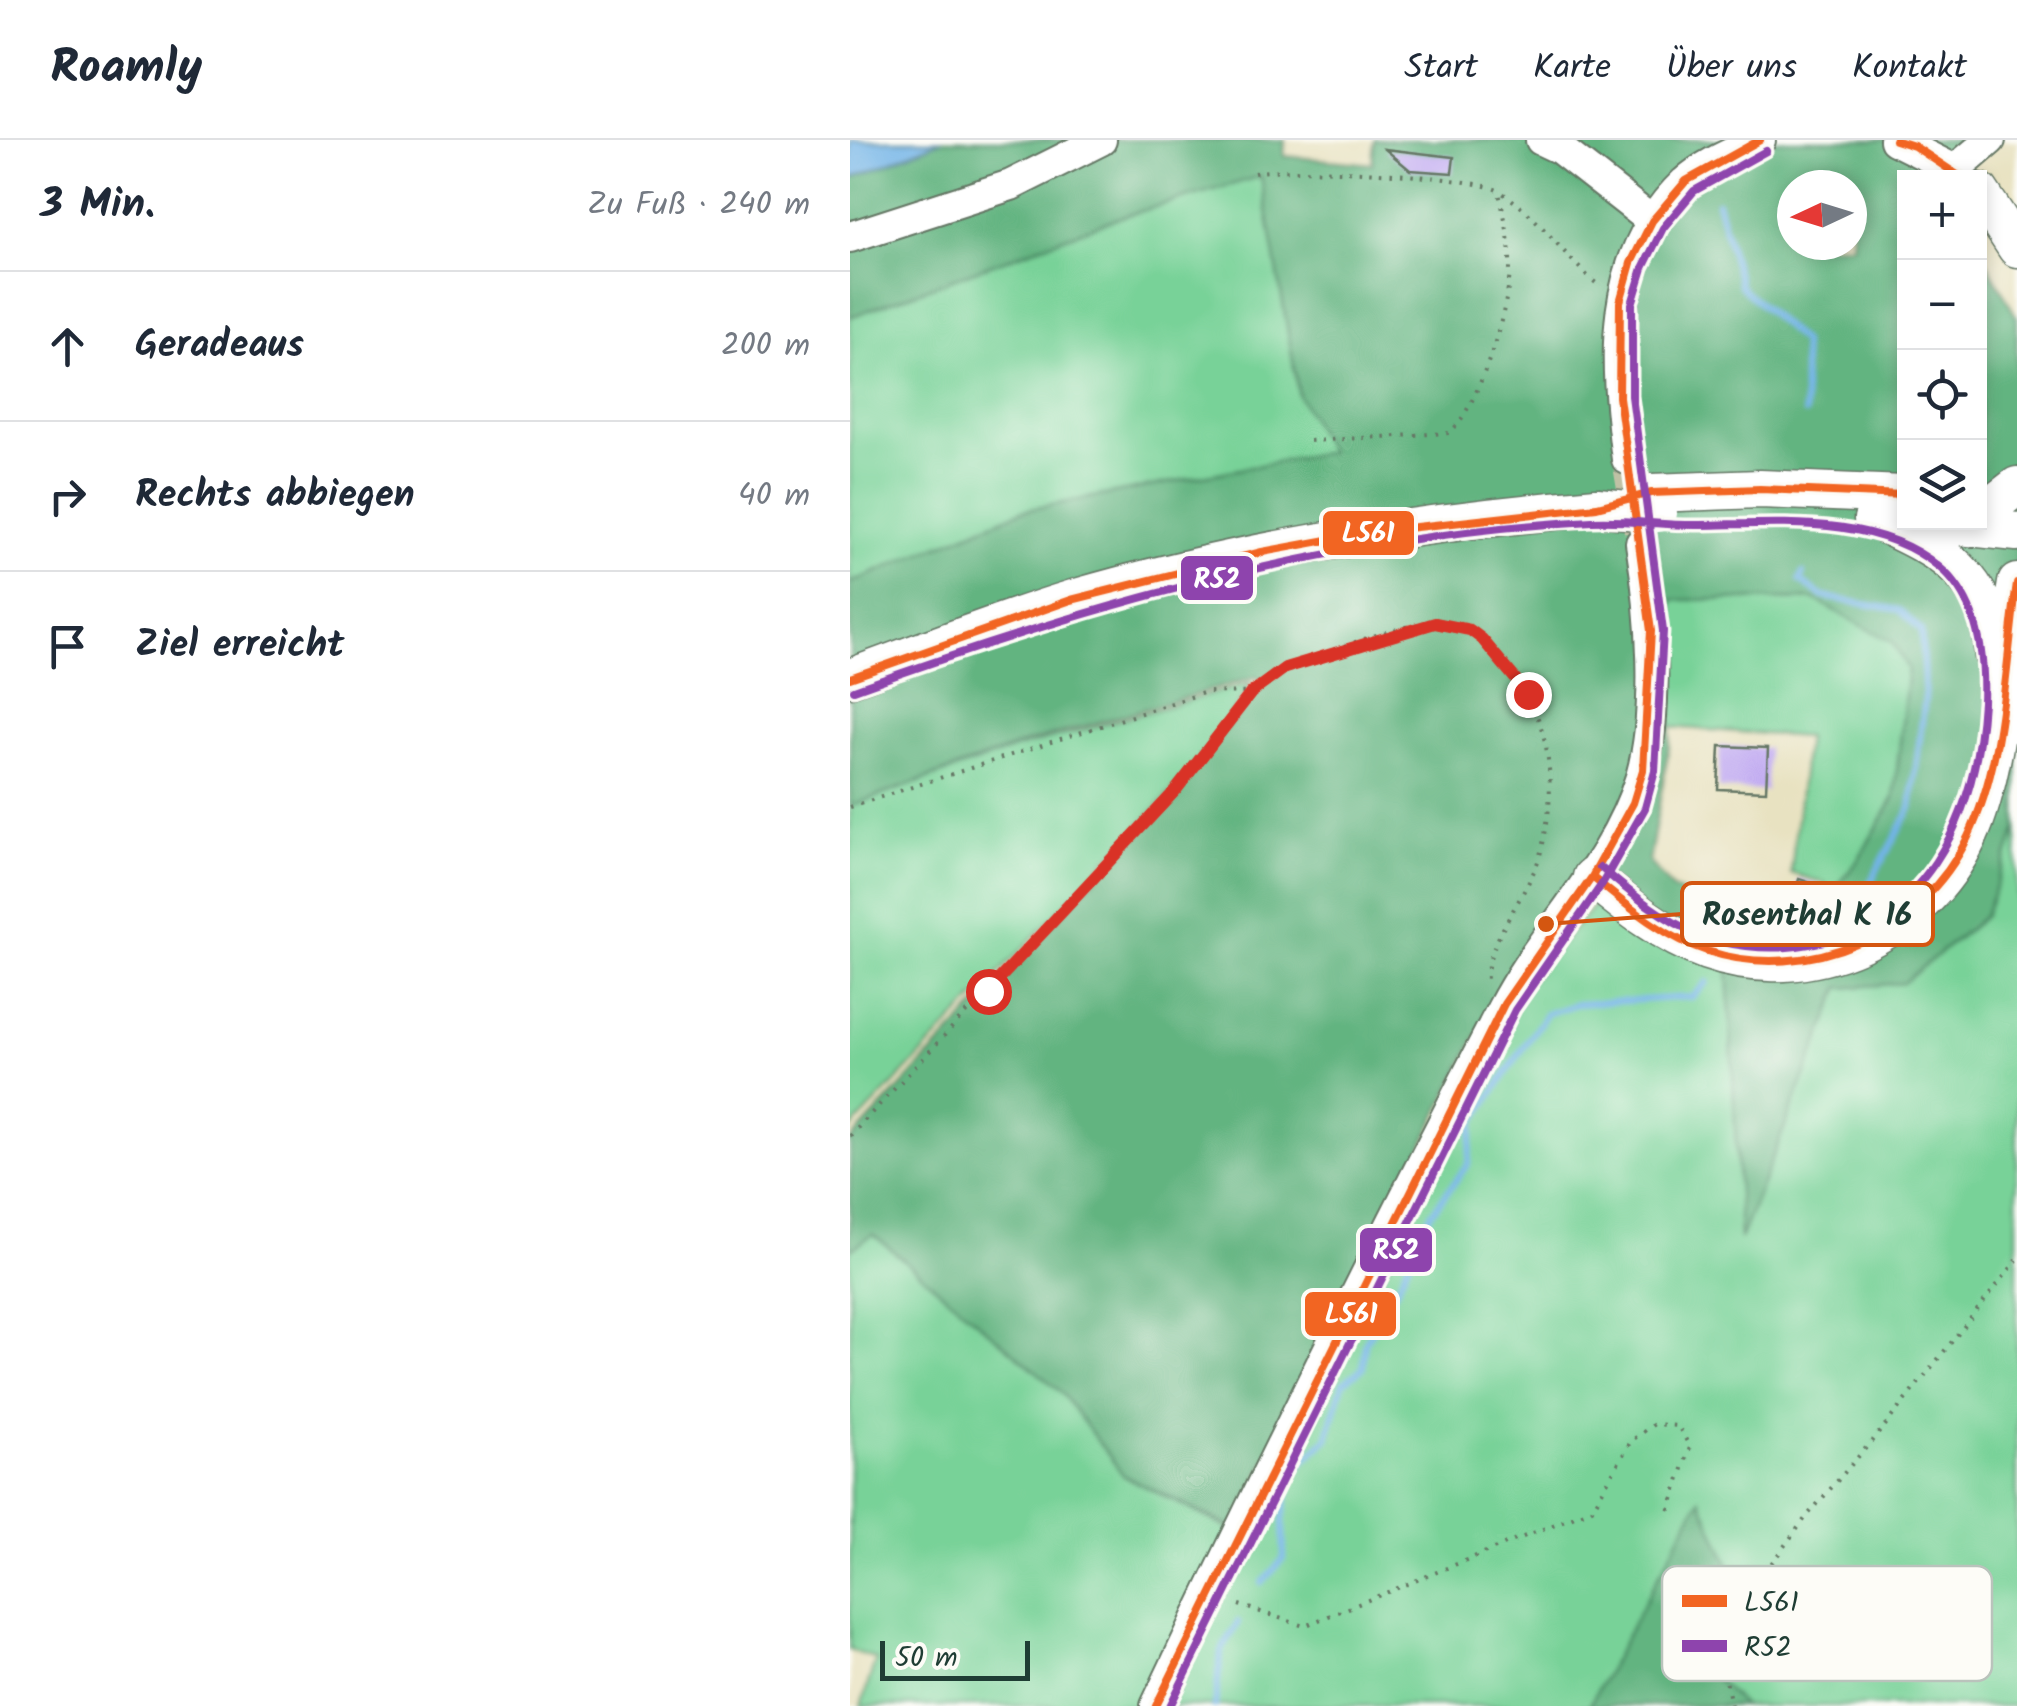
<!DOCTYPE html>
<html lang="de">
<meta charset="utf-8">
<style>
body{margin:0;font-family:Kalam,sans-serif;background:#f6f6f7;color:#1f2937}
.controls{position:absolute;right:30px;top:30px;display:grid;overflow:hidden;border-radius:0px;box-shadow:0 5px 15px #0003}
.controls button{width:90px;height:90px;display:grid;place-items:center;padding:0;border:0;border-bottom:2px solid #e0e1e3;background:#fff;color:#1f2937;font:50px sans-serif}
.compass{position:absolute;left:927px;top:30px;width:90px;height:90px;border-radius:50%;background:#fff;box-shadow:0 5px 15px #0003;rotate:266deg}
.scale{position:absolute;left:30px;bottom:25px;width:150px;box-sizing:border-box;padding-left:10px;border:5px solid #1f3d34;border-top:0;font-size:28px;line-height:35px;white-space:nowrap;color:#1f3d34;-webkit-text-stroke:8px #fdfcf7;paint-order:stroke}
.stop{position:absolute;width:30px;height:30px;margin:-22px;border:8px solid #d93025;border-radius:50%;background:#fff}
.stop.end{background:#d93025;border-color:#fff;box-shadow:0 2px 10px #0008}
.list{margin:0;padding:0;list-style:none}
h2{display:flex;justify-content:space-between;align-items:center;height:130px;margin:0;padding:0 40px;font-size:42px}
h2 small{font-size:32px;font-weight:400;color:#747a83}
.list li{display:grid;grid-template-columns:65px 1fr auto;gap:30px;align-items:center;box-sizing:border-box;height:150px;padding:0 40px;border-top:2px solid #e0e1e3}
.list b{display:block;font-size:38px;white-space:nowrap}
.list em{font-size:32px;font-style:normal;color:#747a83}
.icon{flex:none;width:55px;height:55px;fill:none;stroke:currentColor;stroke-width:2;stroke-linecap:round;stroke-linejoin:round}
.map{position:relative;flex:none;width:1167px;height:1566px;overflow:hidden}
header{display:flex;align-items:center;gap:60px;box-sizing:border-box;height:140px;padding:0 50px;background:#fff;border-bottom:2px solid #e0e1e3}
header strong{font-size:48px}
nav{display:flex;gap:55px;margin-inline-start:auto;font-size:35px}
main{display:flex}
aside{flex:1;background:#fff}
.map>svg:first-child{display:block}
.green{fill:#78d298;stroke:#4c8866;stroke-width:2.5}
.forest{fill:#62b480;stroke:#40785a;stroke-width:2.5;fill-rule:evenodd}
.water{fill:#72b4e7;stroke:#48788e;stroke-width:2.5}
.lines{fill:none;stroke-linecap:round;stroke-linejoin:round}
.stream{stroke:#72b4e7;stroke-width:6}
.building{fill:#c0a9f1}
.minor-tunnel{stroke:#c0c1a5;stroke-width:30;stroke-dasharray:30 15;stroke-linecap:butt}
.minor-casing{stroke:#657765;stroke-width:34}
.major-casing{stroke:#657765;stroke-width:41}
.path{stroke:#657765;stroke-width:4;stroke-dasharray:2.5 8;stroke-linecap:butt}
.minor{stroke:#fff;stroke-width:30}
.major{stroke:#fff;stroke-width:38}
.major-bridge-casing{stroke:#657765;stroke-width:41;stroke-linecap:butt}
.major-bridge{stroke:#fff;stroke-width:38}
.bus-1-casing{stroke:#fdfcf7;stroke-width:15}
.bus-2-casing{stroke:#fdfcf7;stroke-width:15}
.bus-1{stroke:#f26522;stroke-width:8}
.bus-2{stroke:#8e44ad;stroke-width:8}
.route{stroke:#d93025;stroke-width:12}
.key{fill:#fdfcf7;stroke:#bac3bc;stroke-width:2.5}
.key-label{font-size:28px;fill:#1f3d34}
.leader{fill:none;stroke:#d45610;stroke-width:4}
.callout-dot{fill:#d45610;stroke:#fdfcf7;stroke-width:4}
.callout{fill:#fdfcf7;stroke:#d45610;stroke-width:4}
.callout-label{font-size:32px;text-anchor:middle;font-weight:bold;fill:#1f3d34}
.line-badge{stroke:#fdfcf7;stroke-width:4}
.badge-label{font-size:28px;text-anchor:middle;font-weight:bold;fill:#fff}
</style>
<header>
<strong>Roamly</strong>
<nav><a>Start</a><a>Karte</a><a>Über uns</a><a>Kontakt</a></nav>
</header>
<main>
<aside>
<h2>3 Min.<small>Zu Fuß · 240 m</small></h2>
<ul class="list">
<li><svg class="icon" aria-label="ahead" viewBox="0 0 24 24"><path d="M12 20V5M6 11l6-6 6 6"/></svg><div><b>Geradeaus</b></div><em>200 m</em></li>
<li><svg class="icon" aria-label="right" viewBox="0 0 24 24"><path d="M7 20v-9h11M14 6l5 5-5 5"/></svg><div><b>Rechts abbiegen</b></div><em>40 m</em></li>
<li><svg class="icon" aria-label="arrive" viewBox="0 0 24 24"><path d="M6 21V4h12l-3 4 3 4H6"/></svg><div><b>Ziel erreicht</b></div></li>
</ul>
</aside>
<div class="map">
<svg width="1167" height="1566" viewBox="0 0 1167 1566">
<rect width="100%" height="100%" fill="#fdfcf7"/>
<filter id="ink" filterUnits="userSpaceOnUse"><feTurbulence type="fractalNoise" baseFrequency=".01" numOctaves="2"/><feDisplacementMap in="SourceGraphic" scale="20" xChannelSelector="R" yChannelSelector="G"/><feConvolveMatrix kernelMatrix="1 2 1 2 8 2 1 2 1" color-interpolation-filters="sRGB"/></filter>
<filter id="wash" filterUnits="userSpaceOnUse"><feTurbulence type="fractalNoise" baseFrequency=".0048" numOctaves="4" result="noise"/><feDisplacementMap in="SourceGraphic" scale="40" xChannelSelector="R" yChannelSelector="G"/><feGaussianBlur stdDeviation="2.25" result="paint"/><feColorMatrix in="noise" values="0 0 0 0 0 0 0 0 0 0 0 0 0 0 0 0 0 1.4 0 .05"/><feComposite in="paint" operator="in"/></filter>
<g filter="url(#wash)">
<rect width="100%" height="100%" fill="#e8e2c1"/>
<path class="green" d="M411,36L449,256L479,312L171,371L0,443V177L264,79Z
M963,459L1042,501L1058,528L1044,658L1008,720L968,772L975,743L941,733L956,597L820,587L822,460Z
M401,543L373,589L324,649L0,990V666L168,608Z
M1167,689V1566H894L868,1542L899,1473L850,1360L739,1566H318L679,842L750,758L878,826L891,1096L990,848L1053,843L1134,777Z
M23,1094L211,1252L274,1336L381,1390L291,1566H11L26,1519L0,1510V1110Z"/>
<path class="forest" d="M92,0H435L434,16L522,24L524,0H1125L1089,37L1054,38V382H1130V110L1167,178V689L1134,776L1053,843L990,848L890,1099L878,826L742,742L644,861L383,1388L274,1336L211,1252L23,1094L0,1110V1001L327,651L411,543L407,537L176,603L0,666V443L171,371L479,312L449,256L411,36L264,79L0,177V39ZM942,45H1002V105H942ZM963,459L1042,502L1058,529L1044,658L1008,720L968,772L902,781L822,749L799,722L820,601L822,460Z
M850,1359L890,1450L853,1527L894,1566H739Z"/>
<path class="water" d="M0,0H92L0,39Z"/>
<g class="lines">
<path class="stream" d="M867,62L890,146L952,202L955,273
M891,797L952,785L1009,763L1061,668L1075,558L1071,491L1049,470L974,457L950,441L953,433
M412,1443L434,1418L433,1379L441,1333L477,1299L493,1243L513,1228L515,1203L546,1150L580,1075L618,1024L624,982L696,874L726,864L842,857L857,842
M365,1566L371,1512L388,1482"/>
</g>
<g id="blocks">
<path class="building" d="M535,9L604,17L602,33L560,30Z
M870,606L918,608L916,651L868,649Z
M949,739L971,746L964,769L942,763Z"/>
</g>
</g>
<g filter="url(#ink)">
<use href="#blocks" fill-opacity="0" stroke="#657765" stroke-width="2.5"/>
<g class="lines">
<path class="minor-tunnel" d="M777,319L789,391"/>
<g class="minor-casing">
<path id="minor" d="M691,0L710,9L802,81
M1045,0L1105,30L1140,0
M0,97L161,45L251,0
M777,319C764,220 756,117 835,42C856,23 885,12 910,0
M306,1566C416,1332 532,1099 652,869C694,788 764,726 791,637C810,571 802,470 791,403"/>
</g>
<g class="major-casing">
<path id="major" d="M1130,52L1167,108
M801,353L910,349L1054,355
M1145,363L1167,346
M1023,379C1093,412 1138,432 1144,517
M1072,382L1167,392
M0,538C74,511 147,482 223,459C394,409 569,382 747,367
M742,737C777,766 813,795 857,811C959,847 1073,794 1118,697C1148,634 1155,515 1167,443"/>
</g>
<path class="path" d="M404,33C437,25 623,35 649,51C690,75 714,119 751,147
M460,301L599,293C628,270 659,168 660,129C661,103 655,78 649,53
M0,667L356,552L401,553
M0,996L325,650L417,538L435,528C477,514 546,482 589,483C615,484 631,497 648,515C701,569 710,645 690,715C679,754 634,804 637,841
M389,1465L454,1486L742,1369L781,1301L804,1284L828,1286L840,1307L818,1375
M881,1566L871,1514L893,1461L957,1376L1033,1288L1167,1120"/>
<use href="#minor" class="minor"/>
<use href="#major" class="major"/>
<g class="major-bridge-casing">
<path id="major-bridge" d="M747,367L808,373"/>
</g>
<use href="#major-bridge" class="major-bridge"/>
<g class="bus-1-casing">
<path id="bus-1" d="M1045,0L1064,6L1112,38
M0,538L221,460L412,412L521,392L747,367L801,353L910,349L1054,355
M742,737C777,765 813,797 857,811C959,844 1072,793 1118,697C1155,620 1155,525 1167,443
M306,1566L654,864L742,737L783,663L793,630L801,491L769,257L770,162L781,123L802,81L836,41L910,0"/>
</g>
<g class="bus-2-casing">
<path id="bus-2" d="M4,550C243,464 487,394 742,381C778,379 815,386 851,385C929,384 1026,374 1089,427C1128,459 1135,515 1133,562C1126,678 1075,791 947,806C915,810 877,806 848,794C811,779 780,752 750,727
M320,1566L665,870L752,744L795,668L805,631L813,491L782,256V164L793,128L813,88L844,51L916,11"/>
</g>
<use href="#bus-1" class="bus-1"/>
<use href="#bus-2" class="bus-2"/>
</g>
</g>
<g class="lines" filter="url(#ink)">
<path class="route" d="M138,851L326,650L401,553L435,528L585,483L620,490L632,499L678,554"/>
</g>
<rect x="812" y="1426" width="330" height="115" rx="15" class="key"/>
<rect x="832" y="1455" width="45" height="12" fill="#f26522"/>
<rect x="832" y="1500" width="45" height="12" fill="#8e44ad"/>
<g class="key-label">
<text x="894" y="1471">L561</text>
<text x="894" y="1516">R52</text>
</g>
<path class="leader" d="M696 784L832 774"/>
<circle class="callout-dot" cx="696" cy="784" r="10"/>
<rect class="callout" x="832" y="743" width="251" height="62" rx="10"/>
<g class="callout-label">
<text x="957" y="785">Rosenthal K 16</text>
</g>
<g class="line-badge">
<rect x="471" y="369" width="95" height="48" rx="10" fill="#f26522"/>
<rect x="329" y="414" width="76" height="48" rx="10" fill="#8e44ad"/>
<rect x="508" y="1086" width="76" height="48" rx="10" fill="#8e44ad"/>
<rect x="453" y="1150" width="95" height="48" rx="10" fill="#f26522"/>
</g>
<g class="badge-label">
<text x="518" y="402">L561</text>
<text x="367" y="448">R52</text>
<text x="546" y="1119">R52</text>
<text x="501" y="1183">L561</text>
</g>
</svg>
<div class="controls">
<button>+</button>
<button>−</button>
<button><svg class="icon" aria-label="locate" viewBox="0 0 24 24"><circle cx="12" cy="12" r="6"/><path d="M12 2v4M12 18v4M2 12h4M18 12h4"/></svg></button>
<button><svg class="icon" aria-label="layers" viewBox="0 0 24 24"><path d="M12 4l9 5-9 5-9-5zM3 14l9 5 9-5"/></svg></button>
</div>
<svg class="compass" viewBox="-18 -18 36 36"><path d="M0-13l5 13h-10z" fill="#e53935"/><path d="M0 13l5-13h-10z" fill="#747a83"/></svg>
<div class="scale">50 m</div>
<div class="stop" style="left:138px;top:851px"></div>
<div class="stop end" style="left:678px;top:554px"></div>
</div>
</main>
